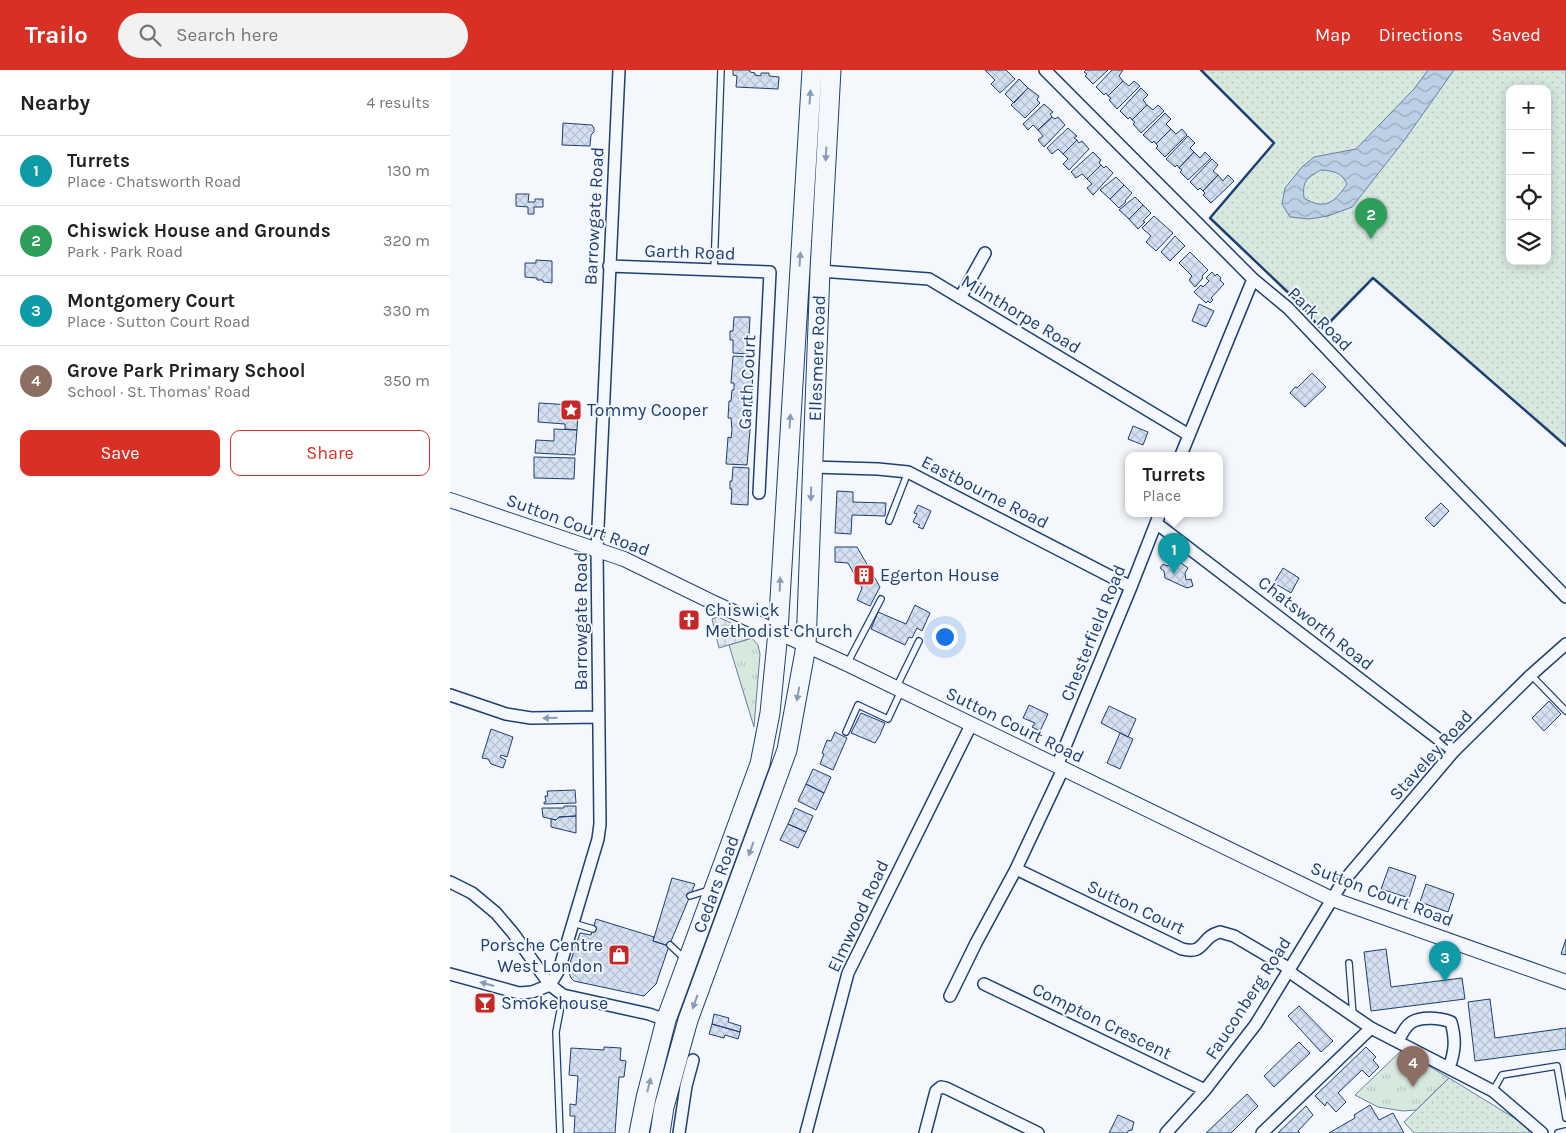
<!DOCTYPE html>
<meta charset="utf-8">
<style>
body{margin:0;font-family:Karla,sans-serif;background:#f2f2f2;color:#222}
.controls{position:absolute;right:15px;top:15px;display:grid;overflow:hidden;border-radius:10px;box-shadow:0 2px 12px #0003}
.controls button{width:45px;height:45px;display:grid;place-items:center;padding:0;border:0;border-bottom:1px solid #e0e0e0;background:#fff;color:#222;font:25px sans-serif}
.you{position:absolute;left:494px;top:566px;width:18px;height:18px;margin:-12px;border:4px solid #fff;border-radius:50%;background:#1a73e8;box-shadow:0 0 0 8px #1a73e833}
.badge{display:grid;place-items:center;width:32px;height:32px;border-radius:50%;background:#d93025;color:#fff;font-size:16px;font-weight:700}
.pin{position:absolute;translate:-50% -41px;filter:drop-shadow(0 1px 2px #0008)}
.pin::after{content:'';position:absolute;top:26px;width:18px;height:15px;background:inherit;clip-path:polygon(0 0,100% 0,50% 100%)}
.popup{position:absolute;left:675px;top:382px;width:98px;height:65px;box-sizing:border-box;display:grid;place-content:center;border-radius:10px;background:#fff;filter:drop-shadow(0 1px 4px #0005);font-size:16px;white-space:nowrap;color:#767676}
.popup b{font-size:19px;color:#222}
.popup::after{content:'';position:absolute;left:50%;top:100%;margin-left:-10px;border:10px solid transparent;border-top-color:#fff}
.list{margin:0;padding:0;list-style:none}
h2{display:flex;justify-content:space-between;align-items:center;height:65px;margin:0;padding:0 20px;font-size:21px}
h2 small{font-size:16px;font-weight:400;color:#767676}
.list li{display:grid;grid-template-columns:32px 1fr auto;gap:15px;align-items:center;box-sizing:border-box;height:70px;padding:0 20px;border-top:1px solid #e0e0e0}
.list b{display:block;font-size:19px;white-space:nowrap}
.list p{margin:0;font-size:16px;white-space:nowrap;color:#767676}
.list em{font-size:16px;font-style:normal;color:#767676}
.actions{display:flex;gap:10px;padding:15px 20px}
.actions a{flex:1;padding:11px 0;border:1px solid #d93025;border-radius:10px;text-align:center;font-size:18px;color:#d93025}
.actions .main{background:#d93025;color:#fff}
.icon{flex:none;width:28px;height:28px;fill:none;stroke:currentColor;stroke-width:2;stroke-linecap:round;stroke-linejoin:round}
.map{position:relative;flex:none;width:1116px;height:1063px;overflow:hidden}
header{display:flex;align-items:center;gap:30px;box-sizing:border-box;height:70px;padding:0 25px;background:#d93025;color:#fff}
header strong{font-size:24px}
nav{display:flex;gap:28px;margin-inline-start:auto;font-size:18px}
.search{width:350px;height:45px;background:#f2f2f2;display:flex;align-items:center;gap:12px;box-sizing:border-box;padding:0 18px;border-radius:28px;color:#767676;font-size:19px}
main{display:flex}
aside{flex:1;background:#fff}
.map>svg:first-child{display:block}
.grass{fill:url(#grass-tufts);stroke:#687fa3}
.park{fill:url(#park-dots);stroke:#687fa3;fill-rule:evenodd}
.plaza{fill:url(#plaza-grid);stroke:#687fa3}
.water{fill:url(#water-waves);stroke:#687fa3;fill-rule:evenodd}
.building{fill:url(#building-cross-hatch);stroke:#1d3f73}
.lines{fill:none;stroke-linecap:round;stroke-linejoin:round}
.service-casing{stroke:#1d3f73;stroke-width:8}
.minor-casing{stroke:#1d3f73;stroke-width:14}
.tertiary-casing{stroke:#1d3f73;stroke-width:16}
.trunk-casing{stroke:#1d3f73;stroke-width:21}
.service{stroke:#f4f7fb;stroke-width:5.5}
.minor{stroke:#f4f7fb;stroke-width:11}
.tertiary{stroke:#f4f7fb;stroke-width:14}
.trunk{stroke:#f4f7fb;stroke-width:19}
.wall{stroke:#1d3f73;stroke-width:2.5}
.oneway{fill:#889bb7}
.labels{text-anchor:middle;stroke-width:4;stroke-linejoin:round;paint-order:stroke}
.street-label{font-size:18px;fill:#1d3f73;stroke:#f4f7fb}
.poi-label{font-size:18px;fill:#1d3f73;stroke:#f4f7fb;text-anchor:start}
</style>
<header>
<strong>Trailo</strong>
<div class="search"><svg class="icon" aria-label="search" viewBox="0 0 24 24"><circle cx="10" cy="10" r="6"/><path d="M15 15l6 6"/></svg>Search here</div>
<nav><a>Map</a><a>Directions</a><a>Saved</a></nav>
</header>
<main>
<aside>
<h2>Nearby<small>4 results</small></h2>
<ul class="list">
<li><span class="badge" style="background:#0f9aa8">1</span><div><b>Turrets</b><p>Place · Chatsworth Road</p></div><em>130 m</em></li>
<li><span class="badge" style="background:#2e9e5b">2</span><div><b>Chiswick House and Grounds</b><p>Park · Park Road</p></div><em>320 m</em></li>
<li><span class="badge" style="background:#0f9aa8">3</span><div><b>Montgomery Court</b><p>Place · Sutton Court Road</p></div><em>330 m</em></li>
<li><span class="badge" style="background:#8d6e63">4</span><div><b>Grove Park Primary School</b><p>School · St. Thomas' Road</p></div><em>350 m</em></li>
</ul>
<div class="actions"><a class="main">Save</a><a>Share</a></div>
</aside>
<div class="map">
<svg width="1116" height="1063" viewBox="0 0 1116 1063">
<defs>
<pattern id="grass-tufts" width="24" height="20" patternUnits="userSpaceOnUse" patternTransform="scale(1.25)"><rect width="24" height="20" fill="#d7e8df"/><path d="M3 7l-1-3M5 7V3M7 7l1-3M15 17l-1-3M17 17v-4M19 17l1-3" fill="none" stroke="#b8c8c3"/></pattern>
<pattern id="park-dots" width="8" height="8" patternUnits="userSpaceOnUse" patternTransform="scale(1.25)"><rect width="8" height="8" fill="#d7e8df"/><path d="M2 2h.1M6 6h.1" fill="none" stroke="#b8c8c3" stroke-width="1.8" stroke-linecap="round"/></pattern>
<pattern id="plaza-grid" width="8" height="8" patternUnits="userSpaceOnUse" patternTransform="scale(1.25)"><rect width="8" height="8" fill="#e3e8f0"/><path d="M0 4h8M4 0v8" fill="none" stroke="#c2c8d1"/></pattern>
<pattern id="water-waves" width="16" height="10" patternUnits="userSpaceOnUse" patternTransform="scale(1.25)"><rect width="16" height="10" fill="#bed0e5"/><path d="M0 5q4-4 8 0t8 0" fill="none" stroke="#9aaabe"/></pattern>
<pattern id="building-cross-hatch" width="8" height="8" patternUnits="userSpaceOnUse" patternTransform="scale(1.25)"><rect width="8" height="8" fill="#d5e0f0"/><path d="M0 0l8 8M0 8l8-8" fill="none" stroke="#b6c1d1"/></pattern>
</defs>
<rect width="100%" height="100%" fill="#f4f7fb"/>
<path class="grass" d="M302,568L308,575L310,584L304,657L279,575Z
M952,980L999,1008L966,1040L953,1041L928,1037L905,1025Z"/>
<path class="park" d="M751,0H1116V376L923,208L872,260L846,230L760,148L824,73ZM1060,19H1097V191H1060Z
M999,1008L1079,1057V1063H964L954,1052Z"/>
<path class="plaza" d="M268,547L281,553L302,568L269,578L262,549Z"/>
<path class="water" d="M978,0H1004L953,72L902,137L878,146L859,149L840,147L832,134L835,118L852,97L864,87L906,79L964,19ZM871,100C884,101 891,102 897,114C885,132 875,141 854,128C852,111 857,108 871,100Z"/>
<path class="building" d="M283,0H300V2L305,3V5L311,6V3H319V6L329,7L328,19L286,17L287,6L283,5Z
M535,0H556L565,9L550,23L541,14L545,10Z
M636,0H658L643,14L635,6L637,4L634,2Z
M662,0H673L669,6L673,11L658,26L656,23L654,25L646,17Z
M569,9L578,18L564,33L555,24Z
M673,11L679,16L684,11L690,16L667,39L659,30L661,28L658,26Z
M578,18L589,26L587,30L590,33L575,48L561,35Z
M691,18L698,25L693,30L697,35L682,50L680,47L678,49L670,41Z
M594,34L603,42L600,44L602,47L588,60L583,55L578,60L573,54Z
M697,35L703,40L708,35L714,41L691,63L683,54L685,52L682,50Z
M715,43L721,49L716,54L721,59L706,74L704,71L702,73L693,65Z
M602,47L605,49L608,47L615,55L594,77L588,70L593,66L588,60Z
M113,53L142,55L144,58V62L141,65L140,76L112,75Z
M618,58L627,66L624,68L627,70L613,84L608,79L602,84L597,78Z
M721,59L726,64L732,59L737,65L715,87L706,78L708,76L706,74Z
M738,66L745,73L740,78L744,82L729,98L727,95L725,97L716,89Z
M627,70L629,73L632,71L639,79L619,100L613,94L618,89L613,84Z
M643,82L651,90L649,93L651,95L637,109L632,104L626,108L621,102Z
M744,82L750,88L755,82L761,88L738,110L730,102L732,100L729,98Z
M762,89L768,95L763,101L768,105L753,121L750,118L748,120L740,112Z
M651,95L654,98L656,96L663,103L643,125L637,118L642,114L637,109Z
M768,105L773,111L778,105L784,111L761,133L753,125L755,123L753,121Z
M666,107L674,115L660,129L650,120Z
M674,115L682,123L675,131L676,132L669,138L660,129Z
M66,124H79L78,132H85V129H93V137H84V144H78V137L66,136Z
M685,127L693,135L679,149L669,140Z
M693,135L701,143L693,151L695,152L688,159L679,149Z
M704,146L723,163L706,181L696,172L701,166L692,158Z
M725,166L735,176L720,191L711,182Z
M740,182L758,200L752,206L753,208L745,217L739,210L742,206L729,193Z
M86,190L102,191V213L93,212V210H87V208L75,207V193H86Z
M762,202L765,206L767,204L771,208L770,210L774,214L761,228L763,230L760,233L758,231L756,233L744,222L751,215L753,217L759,211L756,208Z
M749,234L764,241L756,257L742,251Z
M284,247H300L298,284L283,283V270H280V261H283Z
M283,286L303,287L302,333H299V348H301L297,395L276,394L278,367L281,368L282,360L281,348H278L279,331H281L282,320H284V313H281Z
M862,303L876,317L855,337L840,323L845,317L847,318Z
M89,333L121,335V342L128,343L127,360L115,359V354L88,352Z
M683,356L698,362L693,375L678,369Z
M104,359L127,360L125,385L85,383L86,370L104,371Z
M84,387L125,388L124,409L84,408Z
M283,397L299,398L298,435L281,434L282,419H280V411H282Z
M387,421L403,422V432L436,433L435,446L402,445L401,464L385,463Z
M991,433L999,441L984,457L975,448Z
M468,435L481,441L473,459L468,457L470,455L463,452L467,444L464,443Z
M385,477H407L430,517L420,536L407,530L412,518L398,493L385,492Z
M727,490L738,498L735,503L736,510L741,509L743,516L737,518L715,508L714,501L710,498L713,494L717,496L721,494L724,495Z
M833,498L849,508L841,523L824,513Z
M465,535L480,543L472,561L467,558L462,568L459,567L455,575L421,559L428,542L456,554Z
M1099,631L1111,644L1094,661L1082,648Z
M579,635L598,644L590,661L582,657L585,653L573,648Z
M659,636L686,649L678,667L651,653Z
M411,643L435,653L430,665L425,673L401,663Z
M41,659L63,667L57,687L51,685L50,687L56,690L53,698L41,694L38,689L32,688Z
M385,662L397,668L383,700L370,694L374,684L372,683L377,670L381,671Z
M670,663L683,669L670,699L657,693Z
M363,699L381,707L374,723L356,714Z
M356,714L374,723L366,740L348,731Z
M125,720L126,733L94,734V732H96L95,726H98L97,721Z
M114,736H126V746L109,747L106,750L93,747L92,738H114Z
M345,738L363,746L356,762L338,754Z
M126,746V763L101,757V749L106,750L109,747Z
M338,754L356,762L348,778L330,770Z
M939,797L966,806L959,828L931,819Z
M222,808L245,814L219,876L203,871Z
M976,814L1004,824L998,842L970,832Z
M146,849L204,867L203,871L219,876L206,914L194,926L124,911L121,908L119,903L120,893L130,863L141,865Z
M1116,869V885L1111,884Z
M936,879L941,917L1012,908L1015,929L921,941L914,882Z
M1040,929L1045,968L1116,958V979L1025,991L1018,932Z
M849,936L883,971L871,982L838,946Z
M264,944L279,948L278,952L291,956L290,962L262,954Z
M262,954L290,962L288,969L275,965L274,968L259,964Z
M849,972L860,983L824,1017L814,1006Z
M154,977L171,978L170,990L176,991L174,1007H169L165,1063H124L125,1046H120V1034L126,1035L128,1006L119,1005L121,978L154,980Z
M916,977L926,987L923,990L929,997L919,1007L912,1000L888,1023L896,1032L886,1042L877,1032L875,1036L865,1026Z
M797,1024L808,1036L781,1063H756Z
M920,1035L929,1050L943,1043L954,1063H879L905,1048L904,1045Z
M856,1036L863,1045L848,1061L850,1063H828Z
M668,1045L684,1052L682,1060L678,1061L677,1063H659Z"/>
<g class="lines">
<g class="service-casing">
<path id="service" d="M264,201L271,0
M439,451L458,402
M397,594L431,529
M1081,605L1116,641
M447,616L469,571
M396,662L408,635L438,649L451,621
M240,826L259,820
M123,853L143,859
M220,875L236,890
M899,893L903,945
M1043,1021L1052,1005L1107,996L1116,1048
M110,1063L106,962L113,925
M1108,1063L1116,1061"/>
</g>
<g class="minor-casing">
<path id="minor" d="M595,0L803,209L838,238L969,376L1116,527
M159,196L320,202L309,423
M370,201L479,209L739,365
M510,228L535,183
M731,385L803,209
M362,397L428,399L458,402L681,517
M706,453L1004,681
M0,625L56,644L81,648L149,647
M607,696L681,517L710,443
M566,799L732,879C756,885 750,867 770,862L784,866L840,899
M0,812L22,823L46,843L63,863L100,915L113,925L199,944L216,950
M838,901L921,958L1043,1021L1092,1063
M0,904L69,923L82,922L100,915
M534,914L755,1020
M100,915L109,900L148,769L150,754L147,479L169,0
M500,926L526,873L566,799L613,699
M948,972C951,965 955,956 962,952C972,946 991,948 1001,952C1006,970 1005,981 999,998
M229,1063L236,1016L243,990
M356,1063L398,903L521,655
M475,1063L486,1021L491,1017L496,1018L588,1063
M716,1063L755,1020L806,954L892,813L1004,681L1081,605L1116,574
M812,1063L921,958"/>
</g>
<g class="tertiary-casing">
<path id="tertiary" d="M0,430L174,489L260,531L397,594L882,829L1116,912"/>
</g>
<g class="trunk-casing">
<path id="trunk" d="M189,1063L196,1028L216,950L310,694L320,643L328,562L362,0
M210,1063L214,1037L238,950L337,680L356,576L370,201L381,0"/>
</g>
<use href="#service" class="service"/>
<use href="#minor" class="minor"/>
<use href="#tertiary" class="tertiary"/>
<use href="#trunk" class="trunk"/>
<path class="wall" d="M751,0L824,73L760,148L846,230L872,260L923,208L1116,376"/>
</g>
<defs><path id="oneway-solid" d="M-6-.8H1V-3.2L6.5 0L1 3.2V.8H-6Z" transform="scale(1.25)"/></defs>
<g class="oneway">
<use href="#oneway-solid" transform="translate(360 27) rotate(-86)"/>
<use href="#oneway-solid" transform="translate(376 84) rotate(93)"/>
<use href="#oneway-solid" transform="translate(350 189) rotate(-86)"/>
<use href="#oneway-solid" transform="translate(340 351) rotate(-86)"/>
<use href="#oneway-solid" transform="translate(361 424) rotate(91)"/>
<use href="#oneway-solid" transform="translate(330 514) rotate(-87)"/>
<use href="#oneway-solid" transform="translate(348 624) rotate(100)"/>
<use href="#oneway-solid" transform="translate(100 648) rotate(179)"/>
<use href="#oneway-solid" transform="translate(301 779) rotate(110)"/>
<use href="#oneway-solid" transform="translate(37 914) rotate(-165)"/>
<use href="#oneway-solid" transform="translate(245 932) rotate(110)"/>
<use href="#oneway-solid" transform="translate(199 1015) rotate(-76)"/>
</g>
<defs>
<g id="sight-square" transform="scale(1.125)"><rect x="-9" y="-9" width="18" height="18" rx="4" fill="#c62828" stroke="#f4f7fb"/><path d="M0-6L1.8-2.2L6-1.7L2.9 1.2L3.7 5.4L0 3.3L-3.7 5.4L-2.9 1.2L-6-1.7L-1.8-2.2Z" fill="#fff"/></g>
<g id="building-square" transform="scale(1.125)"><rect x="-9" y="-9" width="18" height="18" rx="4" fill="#c62828" stroke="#f4f7fb"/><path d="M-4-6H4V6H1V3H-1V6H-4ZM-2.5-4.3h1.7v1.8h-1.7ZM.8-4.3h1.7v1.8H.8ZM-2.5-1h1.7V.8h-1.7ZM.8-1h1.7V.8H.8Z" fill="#fff"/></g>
<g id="church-square" transform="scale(1.125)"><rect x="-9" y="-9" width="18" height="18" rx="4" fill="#c62828" stroke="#f4f7fb"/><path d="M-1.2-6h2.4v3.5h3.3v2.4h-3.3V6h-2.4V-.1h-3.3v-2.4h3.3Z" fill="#fff"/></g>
<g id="shop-square" transform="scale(1.125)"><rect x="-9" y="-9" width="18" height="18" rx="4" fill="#c62828" stroke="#f4f7fb"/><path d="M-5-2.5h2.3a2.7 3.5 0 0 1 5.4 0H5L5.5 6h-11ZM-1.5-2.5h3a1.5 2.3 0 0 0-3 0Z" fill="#fff"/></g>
<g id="bar-square" transform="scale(1.125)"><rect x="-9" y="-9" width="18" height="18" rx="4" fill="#c62828" stroke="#f4f7fb"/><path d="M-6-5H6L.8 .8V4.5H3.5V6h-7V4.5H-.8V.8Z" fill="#fff"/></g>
</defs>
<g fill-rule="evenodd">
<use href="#sight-square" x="121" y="340"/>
<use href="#building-square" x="414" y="505"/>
<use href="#church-square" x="239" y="550"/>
<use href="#shop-square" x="169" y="885"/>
<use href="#bar-square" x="35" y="933"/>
</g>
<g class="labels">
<g class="street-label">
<text transform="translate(144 146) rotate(-87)" y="6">Barrowgate Road</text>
<text transform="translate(240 182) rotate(2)" y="6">Garth Road</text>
<text transform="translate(571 244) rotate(31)" y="6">Milnthorpe Road</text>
<text transform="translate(870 249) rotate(45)" y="6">Park Road</text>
<text transform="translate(367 288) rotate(-88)" y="6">Ellesmere Road</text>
<text transform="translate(297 312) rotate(-87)" y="6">Garth Court</text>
<text transform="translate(535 422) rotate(27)" y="6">Eastbourne Road</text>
<text transform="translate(128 455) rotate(20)" y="6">Sutton Court Road</text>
<text transform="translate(131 551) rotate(-90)" y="6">Barrowgate Road</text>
<text transform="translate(866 553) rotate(38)" y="6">Chatsworth Road</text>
<text transform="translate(643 563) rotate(-68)" y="6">Chesterfield Road</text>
<text transform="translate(565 655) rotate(26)" y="6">Sutton Court Road</text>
<text transform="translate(981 685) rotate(-48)" y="6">Staveley Road</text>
<text transform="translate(266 814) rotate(-70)" y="6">Cedars Road</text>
<text transform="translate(932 824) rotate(21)" y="6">Sutton Court Road</text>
<text transform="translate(686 837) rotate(25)" y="6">Sutton Court</text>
<text transform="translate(408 846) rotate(-65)" y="6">Elmwood Road</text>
<text transform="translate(798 928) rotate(-57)" y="6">Fauconberg Road</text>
<text transform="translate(652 951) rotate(26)" y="6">Compton Crescent</text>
</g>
<g class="poi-label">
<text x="137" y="346">Tommy Cooper</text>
<text x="430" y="511">Egerton House</text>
<text x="255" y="546">Chiswick<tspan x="255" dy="21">Methodist Church</tspan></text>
<text x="153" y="881" text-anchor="end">Porsche Centre<tspan x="153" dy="21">West London</tspan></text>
<text x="51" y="939">Smokehouse</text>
</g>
</g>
</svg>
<div class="controls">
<button>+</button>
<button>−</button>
<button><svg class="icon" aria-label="locate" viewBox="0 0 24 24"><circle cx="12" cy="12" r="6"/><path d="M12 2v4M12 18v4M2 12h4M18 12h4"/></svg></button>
<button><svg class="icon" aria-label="layers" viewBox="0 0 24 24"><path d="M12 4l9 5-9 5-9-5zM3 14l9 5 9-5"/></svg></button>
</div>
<div class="you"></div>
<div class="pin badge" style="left:724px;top:504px;background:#0f9aa8">1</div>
<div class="popup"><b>Turrets</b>Place</div>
<div class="pin badge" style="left:921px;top:169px;background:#2e9e5b">2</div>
<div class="pin badge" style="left:995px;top:912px;background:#0f9aa8">3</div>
<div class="pin badge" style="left:963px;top:1017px;background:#8d6e63">4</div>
</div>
</main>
